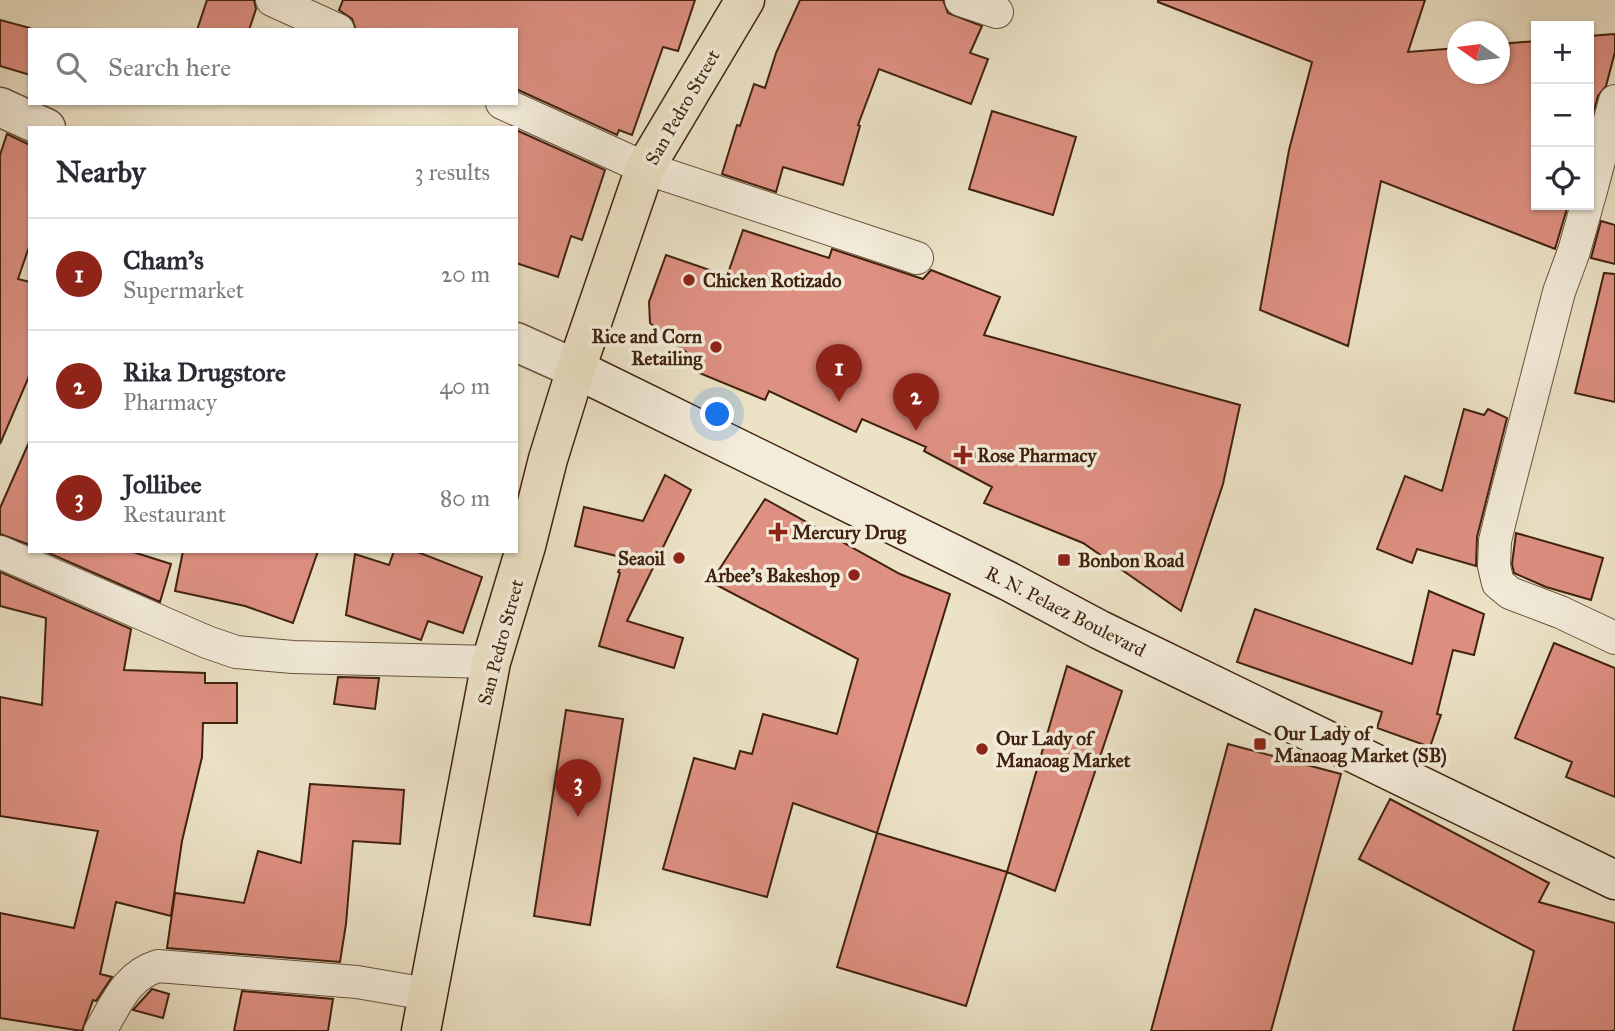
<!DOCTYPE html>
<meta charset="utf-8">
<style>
body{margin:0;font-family:"IM FELL Great Primer",serif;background:#f7f7f7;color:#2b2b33}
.controls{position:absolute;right:21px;top:21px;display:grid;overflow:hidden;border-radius:0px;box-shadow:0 2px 5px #0004}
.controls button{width:63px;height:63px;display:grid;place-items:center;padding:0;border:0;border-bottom:2px solid #e1e1e2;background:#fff;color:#2b2b33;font:35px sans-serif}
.compass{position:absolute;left:1447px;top:21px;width:63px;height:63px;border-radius:50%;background:#fff;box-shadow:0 2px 5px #0004;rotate:284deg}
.you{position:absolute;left:718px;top:415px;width:24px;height:24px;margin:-18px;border:5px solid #fff;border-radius:50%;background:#1a73e8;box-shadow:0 0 0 10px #1a73e833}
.badge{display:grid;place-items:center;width:46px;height:46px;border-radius:50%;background:#8f2418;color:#fff;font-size:23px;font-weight:700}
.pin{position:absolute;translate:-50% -58px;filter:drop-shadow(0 2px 4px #0008)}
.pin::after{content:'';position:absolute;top:37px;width:24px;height:21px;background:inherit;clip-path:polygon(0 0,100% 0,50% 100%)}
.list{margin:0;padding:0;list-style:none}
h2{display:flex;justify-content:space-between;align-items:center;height:91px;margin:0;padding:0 28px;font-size:30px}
h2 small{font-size:23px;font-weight:400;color:#7c7c81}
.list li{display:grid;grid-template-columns:46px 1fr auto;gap:21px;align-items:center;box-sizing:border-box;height:112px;padding:0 28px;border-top:2px solid #e1e1e2}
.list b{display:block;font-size:26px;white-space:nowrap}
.list p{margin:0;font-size:23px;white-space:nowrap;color:#7c7c81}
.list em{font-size:23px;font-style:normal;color:#7c7c81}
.icon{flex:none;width:38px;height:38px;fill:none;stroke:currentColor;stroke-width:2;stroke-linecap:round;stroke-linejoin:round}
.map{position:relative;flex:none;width:1615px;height:1031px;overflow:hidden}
.search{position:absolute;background:#fff;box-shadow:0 2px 5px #0004;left:28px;top:28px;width:490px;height:77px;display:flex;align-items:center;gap:18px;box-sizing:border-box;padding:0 24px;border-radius:0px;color:#7c7c81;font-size:26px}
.panel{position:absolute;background:#fff;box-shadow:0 2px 5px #0004;left:28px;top:126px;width:490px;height:427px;border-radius:0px}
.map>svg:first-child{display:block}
.building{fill:#de9082;stroke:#40220e;stroke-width:2}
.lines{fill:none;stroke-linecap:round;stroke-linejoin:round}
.minor-casing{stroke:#6b523c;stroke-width:34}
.tertiary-casing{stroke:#6b523c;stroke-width:41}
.secondary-casing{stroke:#40220e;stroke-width:41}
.primary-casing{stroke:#40220e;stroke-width:41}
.minor{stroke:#f3ecda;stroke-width:32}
.tertiary{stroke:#f3ecda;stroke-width:38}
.secondary{stroke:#f3ecda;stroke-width:38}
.primary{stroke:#ece2c6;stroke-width:38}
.poi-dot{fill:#8f2418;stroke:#f3ecda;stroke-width:2.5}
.labels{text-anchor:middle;stroke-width:7;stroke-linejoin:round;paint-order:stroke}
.street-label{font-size:19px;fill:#40220e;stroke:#f3ecda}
.poi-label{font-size:19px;font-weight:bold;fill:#40220e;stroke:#f3ecda;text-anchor:start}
</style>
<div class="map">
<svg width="1615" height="1031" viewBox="0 0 1615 1031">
<rect width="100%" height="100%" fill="#ece2c6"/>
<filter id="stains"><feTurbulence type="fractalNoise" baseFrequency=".00286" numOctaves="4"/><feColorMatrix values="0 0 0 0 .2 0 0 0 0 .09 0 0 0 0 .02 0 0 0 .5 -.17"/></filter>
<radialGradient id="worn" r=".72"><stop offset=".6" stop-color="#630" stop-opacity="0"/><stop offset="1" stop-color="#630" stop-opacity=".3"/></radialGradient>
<path class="building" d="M207,0H254L256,9L249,30H197Z
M343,0H695L678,51L663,47L632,135L619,130L617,135L516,89V30H356L352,19L339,10Z
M800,0H943L948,13L982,26L970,53L988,59L971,104L879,69L858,125L860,126L843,185L783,167L776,192L722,174L737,125L740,126L754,84L765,88L776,53Z
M1158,0H1425L1408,52L1458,48V74H1500V44L1536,41V205H1568L1555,249L1381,181L1348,346L1260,310L1289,150L1312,62L1158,2Z
M0,20L30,28V75L0,66Z
M1615,34V52L1606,86L1598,96L1589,128V36Z
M992,111L1076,137L1053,215L969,189Z
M516,130L605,170L582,240L571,236L558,277L516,263Z
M7,134L30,145V244L18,279L30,282V374L0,444V155Z
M1601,221L1615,225V264L1591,258Z
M743,230L829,258L832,249L923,279L931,270L1000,297L984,335L1240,405L1223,484L1181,611L1083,543L984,503L992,487L924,451L926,447L862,419L856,432L769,391L765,400L692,370L696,360L650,323L649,302L666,255L727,276Z
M1604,273L1615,274V402L1575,393Z
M1464,409L1484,415L1488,409L1507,418L1477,537L1476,566L1417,549L1412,563L1377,549L1405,476L1442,491Z
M30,440V545L0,534V508Z
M665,475L691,490L627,621L683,638L674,668L599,646L620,573L618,572L625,558L575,546L584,507L643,521Z
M765,499L900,574L950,594L877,833L793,803L767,897L663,869L694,758L735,769L740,751L752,754L763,714L837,734L858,659L711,582Z
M1516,533L1603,558L1591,600L1546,587L1514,573L1512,564Z
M44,551H130L171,564L160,602Z
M183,551H318L293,623L245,606L175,591Z
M394,551H415L482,577L463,633L428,621L421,640L346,615L355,554L389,565Z
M0,572L131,629L124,670L205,673V683H237V723H203L202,757L182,841L171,916L116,902L100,974L112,977L96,1001L93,1000L82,1031L0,1018V913L74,928L98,831L0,816V697L42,705L46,618L0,606Z
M1429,591L1484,614L1474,655L1453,650L1437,714L1441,715L1430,747L1377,728L1382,712L1237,662L1255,609L1412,664Z
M1554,643L1615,668V797L1566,777L1572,762L1515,738Z
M1067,666L1122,691L1055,891L1007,872Z
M338,677L379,678L375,709L334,704Z
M566,710L623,719L590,925L534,916Z
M1228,744L1341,774L1271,1031H1151Z
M310,784L404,790L400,844L353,841L346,924L340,962L167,948L175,893L244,903L258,851L301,863Z
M1390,799L1549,883L1539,902L1615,923V1031H1513L1534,951L1359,859Z
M877,833L1007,872L966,1006L837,967Z
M152,989L169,994L163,1018L133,1010Z
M242,991L333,999L328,1031H234Z"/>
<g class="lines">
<g class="minor-casing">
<path id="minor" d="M272,0L338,30
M961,0L997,12
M502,103L645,168L917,258
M1589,198L1615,101
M1587,205L1574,251L1559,292L1506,496L1495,541L1494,566L1498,583L1510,593L1560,612L1615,638
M0,552L207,642L236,652L293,657L491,662
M100,1031C117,1003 126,976 158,966L357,982L427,994"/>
</g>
<g class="tertiary-casing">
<path id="tertiary" d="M0,107L46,128
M516,342L576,369"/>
</g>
<g class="secondary-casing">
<path id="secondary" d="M576,369L1008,581L1100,630L1615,880"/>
</g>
<g class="primary-casing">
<path id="primary" d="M421,1031L491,662L526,546L548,459L576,369L645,168L745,0"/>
</g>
<use href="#minor" class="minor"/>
<use href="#tertiary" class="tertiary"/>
<use href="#secondary" class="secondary"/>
<use href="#primary" class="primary"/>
</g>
<g class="poi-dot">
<circle cx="689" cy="280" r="7"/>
<circle cx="716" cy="347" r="7"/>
<path d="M959.5 444.5h7v7h7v7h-7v7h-7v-7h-7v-7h7z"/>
<path d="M774.5 521.5h7v7h7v7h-7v7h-7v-7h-7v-7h7z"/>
<circle cx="679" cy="558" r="7"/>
<rect x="1057" y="553" width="14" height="14" rx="3.5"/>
<circle cx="854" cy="575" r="7"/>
<rect x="1253" y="737" width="14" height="14" rx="3.5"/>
<circle cx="982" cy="749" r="7"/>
</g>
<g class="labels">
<g class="street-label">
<text transform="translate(682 107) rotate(-60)" y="7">San Pedro Street</text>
<text transform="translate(1066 611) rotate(27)" y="7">R. N. Pelaez Boulevard</text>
<text transform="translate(500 642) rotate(-75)" y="7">San Pedro Street</text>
</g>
<g class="poi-label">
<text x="703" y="287">Chicken Rotizado</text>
<text x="702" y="343" text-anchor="end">Rice and Corn<tspan x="702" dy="22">Retailing</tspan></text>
<text x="977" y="462">Rose Pharmacy</text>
<text x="792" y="539">Mercury Drug</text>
<text x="665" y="565" text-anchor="end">Seaoil</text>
<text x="1078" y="567">Bonbon Road</text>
<text x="840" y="582" text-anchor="end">Arbee's Bakeshop</text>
<text x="1274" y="740">Our Lady of<tspan x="1274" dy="22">Manaoag Market (SB)</tspan></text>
<text x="996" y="745">Our Lady of<tspan x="996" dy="22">Manaoag Market</tspan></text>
</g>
</g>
<rect width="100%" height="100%" filter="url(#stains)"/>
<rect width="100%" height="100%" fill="url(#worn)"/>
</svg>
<div class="controls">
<button>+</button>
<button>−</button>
<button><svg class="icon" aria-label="locate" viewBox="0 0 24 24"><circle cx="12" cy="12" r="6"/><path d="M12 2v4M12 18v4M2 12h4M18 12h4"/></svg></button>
</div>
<svg class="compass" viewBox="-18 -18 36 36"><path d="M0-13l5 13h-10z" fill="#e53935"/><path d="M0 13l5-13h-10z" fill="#7c7c81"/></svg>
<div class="you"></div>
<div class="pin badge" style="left:839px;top:402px">1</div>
<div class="pin badge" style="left:916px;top:431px">2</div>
<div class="pin badge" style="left:578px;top:817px">3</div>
<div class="search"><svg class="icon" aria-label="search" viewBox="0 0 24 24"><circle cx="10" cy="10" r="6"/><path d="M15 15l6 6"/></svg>Search here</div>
<section class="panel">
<h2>Nearby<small>3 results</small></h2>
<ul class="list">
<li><span class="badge">1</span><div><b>Cham's</b><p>Supermarket</p></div><em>20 m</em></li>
<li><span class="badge">2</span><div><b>Rika Drugstore</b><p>Pharmacy</p></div><em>40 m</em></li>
<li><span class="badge">3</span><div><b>Jollibee</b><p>Restaurant</p></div><em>80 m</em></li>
</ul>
</section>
</div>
